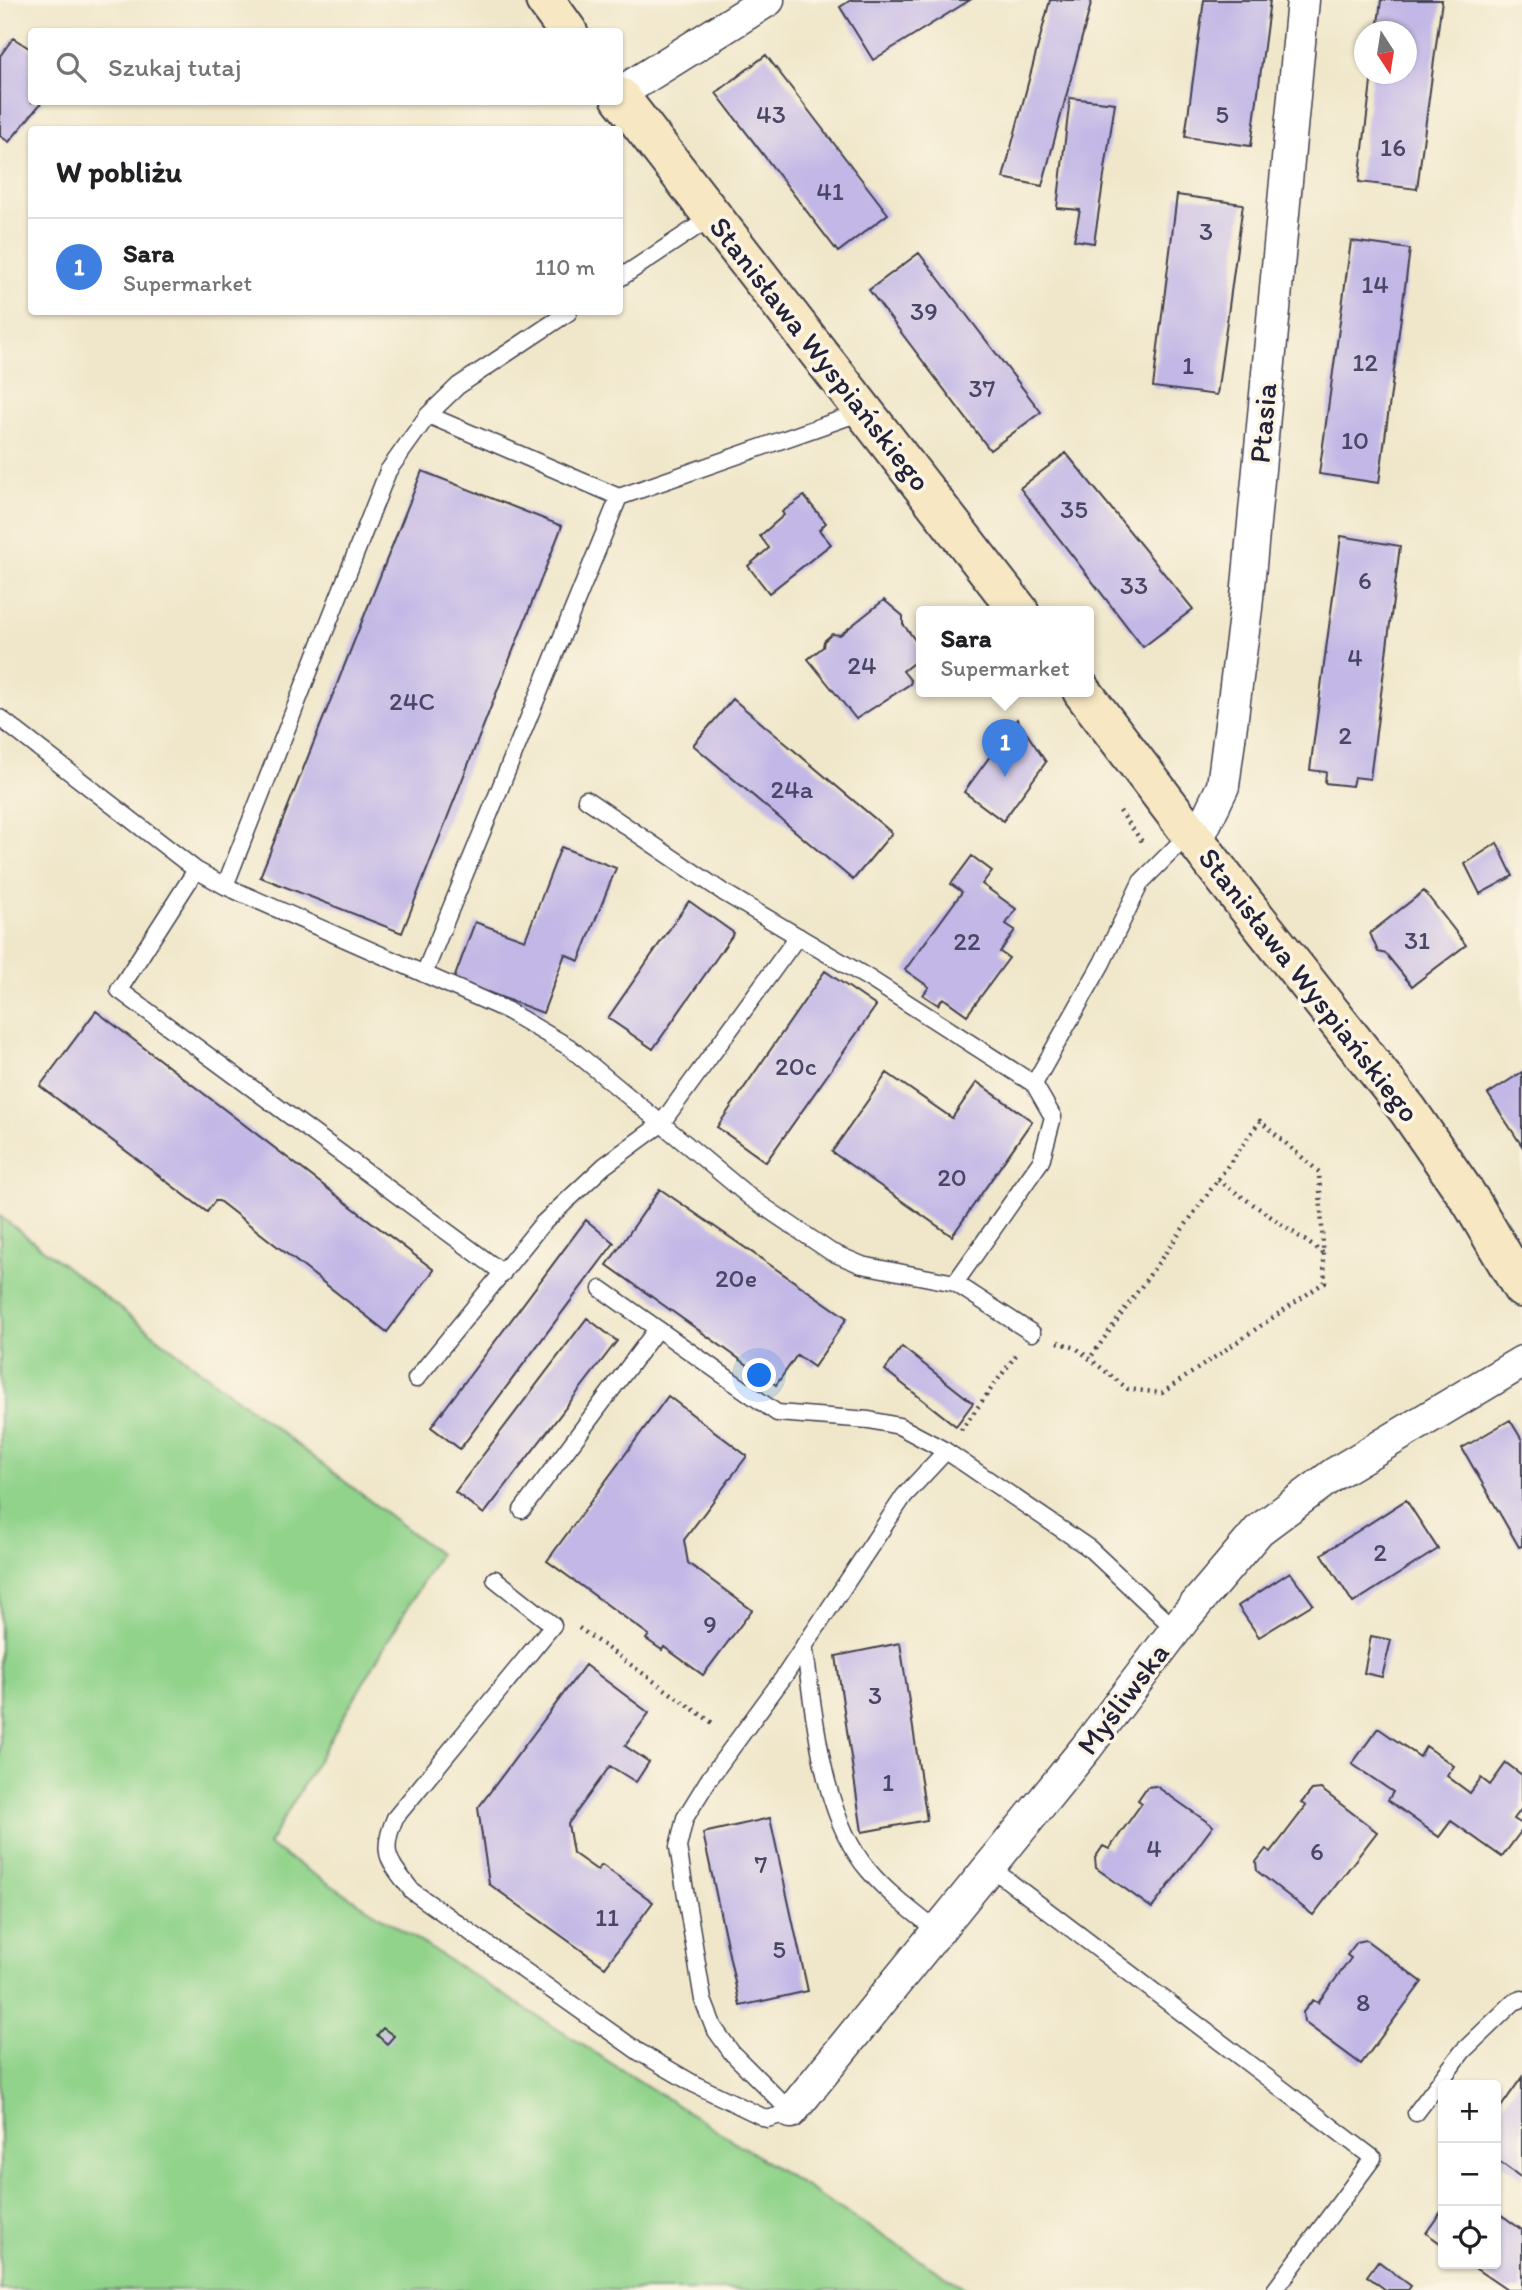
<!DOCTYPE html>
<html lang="pl">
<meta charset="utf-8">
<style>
body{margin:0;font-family:Itim,sans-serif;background:#f6f6f6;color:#202124}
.controls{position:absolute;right:21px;bottom:21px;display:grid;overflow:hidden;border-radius:7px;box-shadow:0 2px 5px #0004}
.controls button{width:63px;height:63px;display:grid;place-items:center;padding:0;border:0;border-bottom:2px solid #e0e0e0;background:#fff;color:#202124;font:35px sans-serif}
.compass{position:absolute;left:1354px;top:21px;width:63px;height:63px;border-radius:50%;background:#fff;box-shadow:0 2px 5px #0004;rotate:168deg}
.you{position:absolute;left:760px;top:1376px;width:24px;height:24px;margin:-18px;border:5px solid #fff;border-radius:50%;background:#1a73e8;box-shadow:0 0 0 10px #1a73e833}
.badge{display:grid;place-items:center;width:46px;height:46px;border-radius:50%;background:#d1495b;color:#fff;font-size:23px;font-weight:700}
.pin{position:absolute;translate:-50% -58px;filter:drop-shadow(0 2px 4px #0008)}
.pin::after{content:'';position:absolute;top:37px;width:24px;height:21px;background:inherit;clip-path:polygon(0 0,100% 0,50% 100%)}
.popup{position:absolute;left:916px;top:606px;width:178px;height:91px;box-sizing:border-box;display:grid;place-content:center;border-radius:7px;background:#fff;filter:drop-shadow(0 2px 5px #0005);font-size:23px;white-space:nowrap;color:#757577}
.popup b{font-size:26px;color:#202124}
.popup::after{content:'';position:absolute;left:50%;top:100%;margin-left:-14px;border:14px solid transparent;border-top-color:#fff}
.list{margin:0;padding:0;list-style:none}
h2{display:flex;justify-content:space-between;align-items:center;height:91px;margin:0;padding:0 28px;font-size:30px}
h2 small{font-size:23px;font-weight:400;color:#757577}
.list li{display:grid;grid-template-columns:46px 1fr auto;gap:21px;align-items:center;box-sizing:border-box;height:98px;padding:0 28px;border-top:2px solid #e0e0e0}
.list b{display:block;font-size:26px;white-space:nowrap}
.list p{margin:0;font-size:23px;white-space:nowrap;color:#757577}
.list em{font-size:23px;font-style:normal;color:#757577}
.icon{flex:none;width:38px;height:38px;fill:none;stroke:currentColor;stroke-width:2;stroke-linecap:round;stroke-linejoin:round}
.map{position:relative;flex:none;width:1522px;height:2290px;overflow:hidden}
.search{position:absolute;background:#fff;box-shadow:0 2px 5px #0004;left:28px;top:28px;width:595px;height:77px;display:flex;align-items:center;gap:18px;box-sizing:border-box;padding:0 24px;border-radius:7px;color:#757577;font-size:26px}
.panel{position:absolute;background:#fff;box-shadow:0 2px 5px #0004;left:28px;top:126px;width:595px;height:189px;border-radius:7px}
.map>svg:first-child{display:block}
.green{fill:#91d38b;stroke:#5a7a63;stroke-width:2}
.building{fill:#c2b7e6}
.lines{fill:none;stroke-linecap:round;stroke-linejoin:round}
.lane-casing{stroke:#414050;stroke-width:19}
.street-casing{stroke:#414050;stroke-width:35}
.secondary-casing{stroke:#414050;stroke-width:42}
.path{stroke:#414050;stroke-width:4.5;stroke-dasharray:2 5;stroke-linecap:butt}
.lane{stroke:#fff;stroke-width:16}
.street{stroke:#fff;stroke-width:32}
.secondary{stroke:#f7e8c3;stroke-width:38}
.labels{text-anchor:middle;stroke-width:7;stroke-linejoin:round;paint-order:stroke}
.number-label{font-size:26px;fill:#4a4766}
.street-label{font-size:30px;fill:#22223b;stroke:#fcf5e5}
</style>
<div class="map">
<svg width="1522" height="2290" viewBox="0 0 1522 2290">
<rect width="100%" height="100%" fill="#fcf5e5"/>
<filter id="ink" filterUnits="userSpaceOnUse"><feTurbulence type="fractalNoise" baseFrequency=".0143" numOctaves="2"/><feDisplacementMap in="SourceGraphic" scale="14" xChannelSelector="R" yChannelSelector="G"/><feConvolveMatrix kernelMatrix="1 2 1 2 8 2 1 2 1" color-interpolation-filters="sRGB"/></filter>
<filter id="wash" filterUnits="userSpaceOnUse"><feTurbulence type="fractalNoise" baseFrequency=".00686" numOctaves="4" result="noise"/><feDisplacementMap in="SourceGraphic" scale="28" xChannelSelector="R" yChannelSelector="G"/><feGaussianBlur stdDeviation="1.57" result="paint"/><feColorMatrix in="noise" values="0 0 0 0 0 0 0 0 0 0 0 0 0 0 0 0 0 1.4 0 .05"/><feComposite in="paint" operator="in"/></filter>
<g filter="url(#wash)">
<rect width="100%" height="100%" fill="#f0e7ca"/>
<path class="green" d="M0,1216L439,1554L268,1845L968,2290H0Z"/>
<g id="blocks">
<path class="building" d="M851,0H970L873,60L840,7Z
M1050,0H1092L1042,186L1003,178Z
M1204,0H1270L1251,146L1185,137Z
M1381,0H1442L1417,189L1359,182L1372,74H1406V32H1377Z
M13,38L32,50V102H42L9,142L0,136V56Z
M766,55L888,214L838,252L716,93Z
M1070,98L1115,103L1094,243L1074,240L1080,210L1057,208Z
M1177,195L1243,204L1217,395L1153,387Z
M1351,241L1410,249L1379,483L1319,474Z
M919,253L1041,412L990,450L869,290Z
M1066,453L1193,609L1143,647L1020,488Z
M422,471L562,526L402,933L260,877Z
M804,496L826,523L819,530L831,544L769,593L748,566L769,548L760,536L784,515L782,512Z
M1341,536L1400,546L1370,779L1354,777L1352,786L1325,783L1326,772L1310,770Z
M884,600L903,616V624L921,648V657L903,671L911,681L910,684L856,719L808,659L823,647L824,641L832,634L840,635Z
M733,699L892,833L853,880L693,745Z
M1017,719L1046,762L1003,821L964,792Z
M1497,843L1513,876L1480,894L1465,864Z
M561,847L616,868L579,961L565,954L543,1013L454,979L475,922L525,940Z
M972,856L992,871L982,884L1016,909L1006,924L1015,930L1000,952L1009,958L967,1015L943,998L938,1005L923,995L929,987L905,970L962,892L951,884Z
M1424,891L1466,945L1412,986L1386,954L1378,952L1370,933Z
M689,901L734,933L653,1049L608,1018Z
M825,971L876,1006L766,1162L717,1127Z
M96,1011L434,1270L387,1332L219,1201H215L207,1212L40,1086Z
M1522,1072V1146L1488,1094Z
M887,1073L952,1118L977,1082L1032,1121L952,1236L832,1152Z
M660,1189L847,1318L814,1367L797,1355L776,1385L607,1265Z
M586,1220L614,1243L460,1449L431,1427Z
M587,1318L617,1341L484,1514L455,1492Z
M902,1347L973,1403L956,1426L885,1370Z
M668,1396L747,1456L684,1540L688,1563L752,1610L703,1675L664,1647L662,1650L646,1639L649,1635L547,1561Z
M1510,1420L1522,1440V1546L1519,1547L1462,1448Z
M1406,1500L1438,1549L1353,1603L1322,1554Z
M1290,1572L1313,1604L1259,1637L1238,1606Z
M1371,1636L1391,1640L1382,1677L1364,1673Z
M900,1643L927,1820L862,1832L836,1656Z
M585,1665L649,1713L625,1746L649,1762L636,1782L610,1766L568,1824L573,1853L597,1870L602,1865L653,1902L605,1967L489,1884L478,1808Z
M1378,1728L1420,1757L1426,1746L1454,1766L1447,1776L1470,1793L1481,1778L1490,1785L1506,1763L1522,1775V1808L1514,1819L1522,1824V1830L1502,1857L1451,1821L1439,1837L1388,1800L1393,1792L1352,1764Z
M1156,1786L1213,1826L1152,1908L1096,1868L1095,1858L1103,1846L1109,1849L1142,1803L1138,1800L1147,1787Z
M1321,1789L1377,1832L1313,1915L1257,1871L1256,1862L1266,1849L1271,1852L1306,1806L1301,1803L1312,1790Z
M770,1818L808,1991L740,2006L703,1833Z
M1366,1940L1422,1982L1361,2064L1304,2022L1303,2012L1313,2000L1318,2003L1351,1958L1347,1955L1357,1942Z
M383,2028L394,2036L387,2044L377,2035Z
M1522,2077V2178L1496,2159V2114Z
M1443,2209V2245L1426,2233Z
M1496,2211L1522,2230V2290H1507L1469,2264H1496Z
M1378,2261L1411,2286L1408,2290H1386L1367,2276Z"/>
</g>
</g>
<g filter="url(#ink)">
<use href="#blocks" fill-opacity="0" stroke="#414050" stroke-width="2"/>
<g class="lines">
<g class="lane-casing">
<path id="lane" d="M620,278L713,216
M619,497L862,412
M0,718L196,870L225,886L506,1010L569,1047L751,1198L831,1252L862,1265L955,1283L1032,1333
M586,799L723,892L870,979L1034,1084L1102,963L1141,882L1191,832
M196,870L119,990L503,1273
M225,886L388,471L428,415L458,386L569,312
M424,974L619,497L428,415
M955,1283L1041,1161L1053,1117L1034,1084
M601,1289L777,1413L869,1420L899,1426L946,1451L1089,1548L1175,1629
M416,1379L541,1225L604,1166L661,1124L798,936
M522,1510L657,1329
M495,1579L553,1625L395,1818C379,1855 390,1862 412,1891L639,2052L694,2084L767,2119L791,2112L732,2053L714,2028L703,2000L678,1847L685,1818L709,1779L783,1678L904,1496L946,1451
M804,1645C815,1715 821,1816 869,1871C888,1894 915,1913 938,1932
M990,1867L1373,2158L1275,2290
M1416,2113L1463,2051L1514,2002L1522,1999"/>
</g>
<g class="street-casing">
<path id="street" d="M620,93L768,0
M1197,840L1223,786L1246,608L1303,0
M791,2112L1086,1748L1186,1616L1259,1530L1334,1474L1522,1362"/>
</g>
<g class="secondary-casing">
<path id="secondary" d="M545,0L568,32
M620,97L1019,611
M1082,691L1225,879L1408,1110L1472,1203L1522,1288"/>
</g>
<path class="path" d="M1120,811L1143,843
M1218,1180L1323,1253
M1058,1342L1076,1348L1128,1389L1162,1393L1325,1282L1319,1172L1260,1121L1090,1358
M961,1430L1016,1355
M579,1628L714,1724"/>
<use href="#lane" class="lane"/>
<use href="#street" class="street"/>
<use href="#secondary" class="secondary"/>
</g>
</g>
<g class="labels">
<g class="number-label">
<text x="771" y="123">43</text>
<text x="1222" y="123">5</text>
<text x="1393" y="156">16</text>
<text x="830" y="200">41</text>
<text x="1206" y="240">3</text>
<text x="1375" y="293">14</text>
<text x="924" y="320">39</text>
<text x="1365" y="371">12</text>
<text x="1188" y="374">1</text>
<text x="982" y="397">37</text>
<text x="1355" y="449">10</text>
<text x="1074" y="518">35</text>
<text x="1365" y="589">6</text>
<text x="1134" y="594">33</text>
<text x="1355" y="666">4</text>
<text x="862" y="674">24</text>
<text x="412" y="710">24C</text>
<text x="1345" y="744">2</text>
<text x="792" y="798">24a</text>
<text x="1417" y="949">31</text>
<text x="967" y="950">22</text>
<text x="796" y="1075">20c</text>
<text x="952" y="1186">20</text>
<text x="736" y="1287">20e</text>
<text x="1380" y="1561">2</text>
<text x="710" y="1633">9</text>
<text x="875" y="1704">3</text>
<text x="888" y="1791">1</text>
<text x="1154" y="1857">4</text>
<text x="1317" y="1860">6</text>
<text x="761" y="1873">7</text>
<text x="607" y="1926">11</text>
<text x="779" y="1958">5</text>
<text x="1363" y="2011">8</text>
</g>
<g class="street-label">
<text transform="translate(820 354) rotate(52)" y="10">Stanisława Wyspiańskiego</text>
<text transform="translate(1263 423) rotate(-85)" y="10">Ptasia</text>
<text transform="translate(1309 985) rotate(52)" y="10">Stanisława Wyspiańskiego</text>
<text transform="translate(1123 1699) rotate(-53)" y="10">Myśliwska</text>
</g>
</g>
</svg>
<div class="controls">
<button>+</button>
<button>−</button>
<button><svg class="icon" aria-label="locate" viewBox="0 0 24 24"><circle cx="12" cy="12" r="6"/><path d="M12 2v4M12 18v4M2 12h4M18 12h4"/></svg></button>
</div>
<svg class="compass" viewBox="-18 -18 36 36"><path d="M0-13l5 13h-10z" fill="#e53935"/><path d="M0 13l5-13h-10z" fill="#757577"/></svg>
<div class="you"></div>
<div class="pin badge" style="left:1005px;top:777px;background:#3f7fe0">1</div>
<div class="popup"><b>Sara</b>Supermarket</div>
<div class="search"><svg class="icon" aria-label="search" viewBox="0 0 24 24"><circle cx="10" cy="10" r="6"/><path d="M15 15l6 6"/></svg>Szukaj tutaj</div>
<section class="panel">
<h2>W pobliżu<small></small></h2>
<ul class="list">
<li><span class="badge" style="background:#3f7fe0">1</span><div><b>Sara</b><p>Supermarket</p></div><em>110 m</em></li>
</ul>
</section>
</div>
